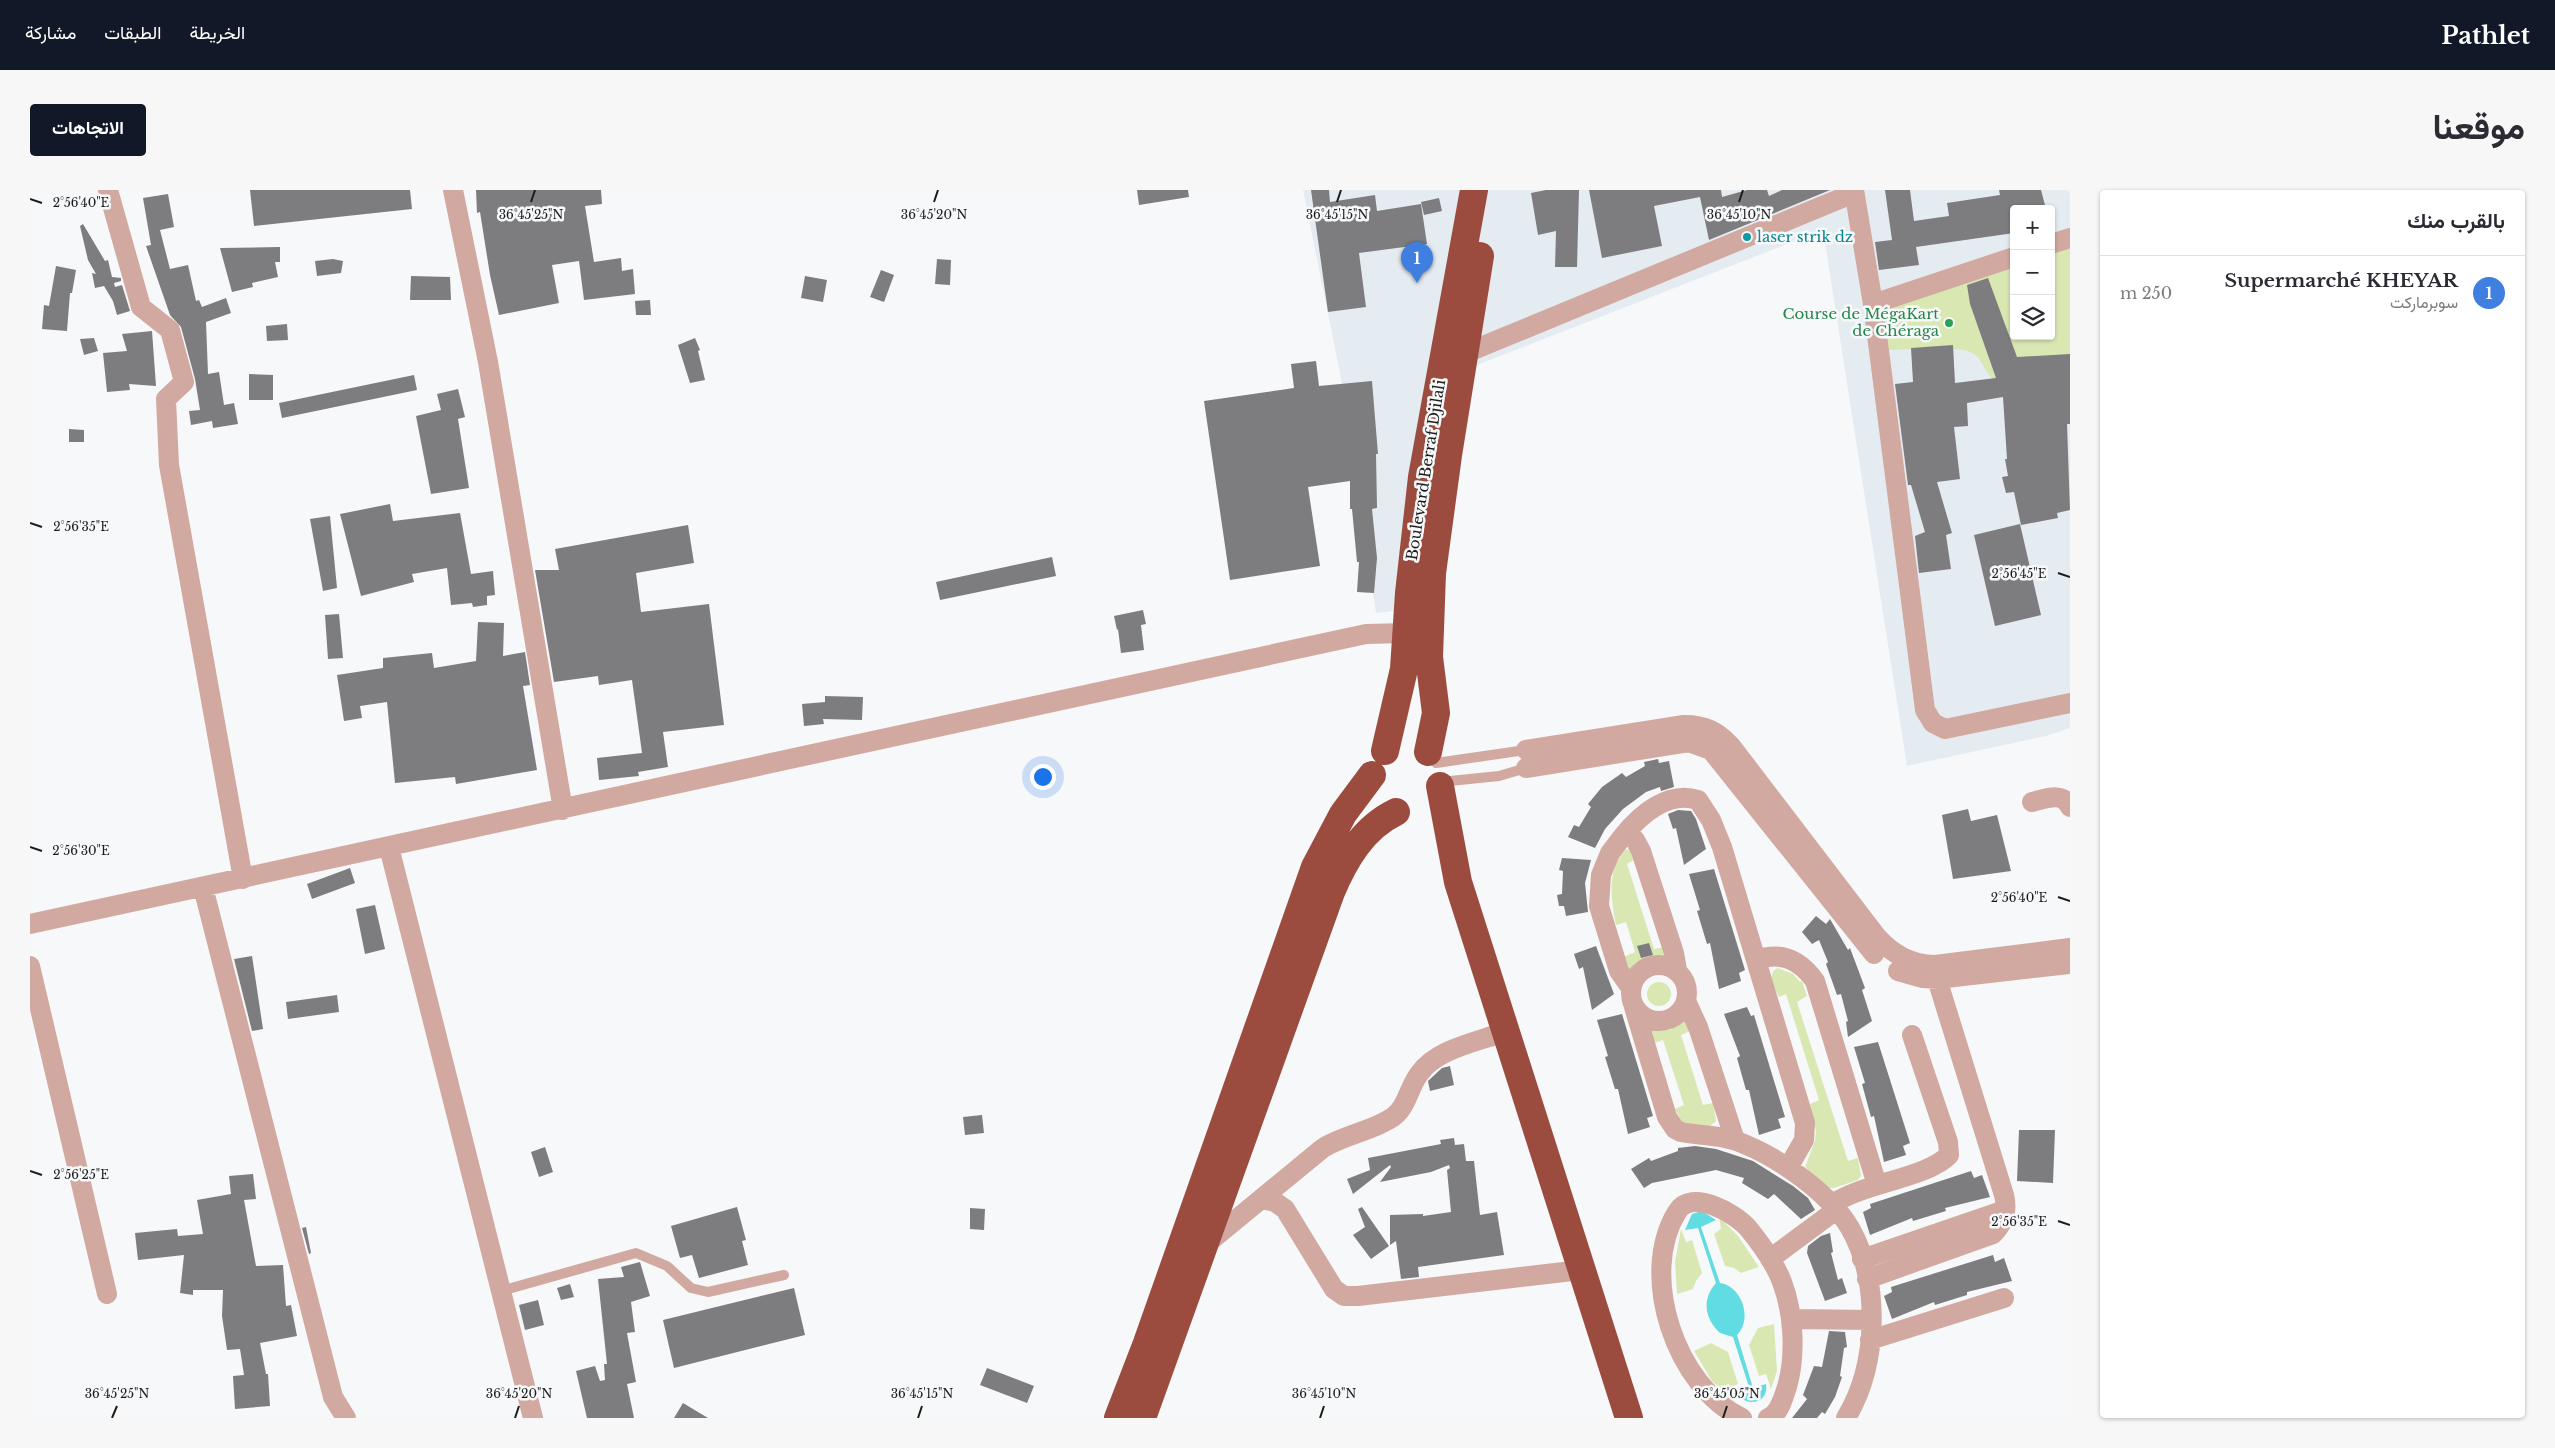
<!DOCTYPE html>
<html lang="ar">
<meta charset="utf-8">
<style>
body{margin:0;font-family:"Libre Baskerville",Vazirmatn,serif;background:#f7f7f7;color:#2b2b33;direction:rtl}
.controls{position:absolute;right:15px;top:15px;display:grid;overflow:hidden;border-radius:5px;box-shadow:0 1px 4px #0004}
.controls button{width:45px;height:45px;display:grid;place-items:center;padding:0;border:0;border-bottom:1px solid #e1e1e2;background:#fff;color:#2b2b33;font:25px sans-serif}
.you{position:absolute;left:1012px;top:586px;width:18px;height:18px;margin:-12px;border:4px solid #fff;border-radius:50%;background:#1a73e8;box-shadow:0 0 0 8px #1a73e833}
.badge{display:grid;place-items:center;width:32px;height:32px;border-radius:50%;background:#111827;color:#fff;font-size:16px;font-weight:700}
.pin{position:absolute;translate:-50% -41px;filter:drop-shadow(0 1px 2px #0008)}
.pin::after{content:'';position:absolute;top:26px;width:18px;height:15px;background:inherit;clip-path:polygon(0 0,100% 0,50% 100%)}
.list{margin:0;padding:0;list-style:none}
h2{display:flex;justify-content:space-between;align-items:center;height:65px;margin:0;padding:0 20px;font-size:21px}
h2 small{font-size:16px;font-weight:400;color:#7c7c81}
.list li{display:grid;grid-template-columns:32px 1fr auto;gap:15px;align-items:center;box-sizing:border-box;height:75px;padding:0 20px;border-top:1px solid #e1e1e2}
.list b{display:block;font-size:19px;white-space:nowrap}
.list p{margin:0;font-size:16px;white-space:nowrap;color:#7c7c81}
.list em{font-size:16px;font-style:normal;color:#7c7c81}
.icon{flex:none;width:28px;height:28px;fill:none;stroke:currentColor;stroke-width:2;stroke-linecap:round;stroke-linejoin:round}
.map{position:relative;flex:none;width:2040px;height:1228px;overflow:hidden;direction:ltr;border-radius:5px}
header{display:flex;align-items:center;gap:30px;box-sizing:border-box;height:70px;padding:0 25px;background:#111827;color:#fff}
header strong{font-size:24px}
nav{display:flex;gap:28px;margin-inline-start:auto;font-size:18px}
.intro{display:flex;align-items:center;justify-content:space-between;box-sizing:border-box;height:120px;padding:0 30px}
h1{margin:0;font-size:35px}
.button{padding:12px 22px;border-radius:5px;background:#111827;color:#fff;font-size:18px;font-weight:700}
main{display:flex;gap:30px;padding:0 30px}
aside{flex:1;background:#fff;border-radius:5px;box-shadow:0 1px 4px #0004}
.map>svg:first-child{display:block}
.built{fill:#e4ecf2;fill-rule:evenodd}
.green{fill:#d9e8b3}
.water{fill:#61dce2}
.building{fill:#7d7c7e}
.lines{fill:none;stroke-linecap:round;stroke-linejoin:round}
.lane{stroke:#d2a9a1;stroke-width:10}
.street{stroke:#d2a9a1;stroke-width:20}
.highway{stroke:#9c4c3f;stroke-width:28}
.ticks{fill:none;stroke:#1c1c1c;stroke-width:2}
.culture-dot{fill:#0f9aa8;stroke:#f7f8f9;stroke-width:2}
.leisure-dot{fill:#2e9e5b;stroke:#f7f8f9;stroke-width:2}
.labels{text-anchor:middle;stroke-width:5;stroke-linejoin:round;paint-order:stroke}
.culture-label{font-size:15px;fill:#0d838f;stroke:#f7f8f9;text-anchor:start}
.leisure-label{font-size:15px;fill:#27864d;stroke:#f7f8f9;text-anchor:end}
.street-label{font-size:15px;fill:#1c1c1c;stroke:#f7f8f9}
.ticks-label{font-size:12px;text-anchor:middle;fill:#1c1c1c;stroke:#f7f8f9;stroke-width:5;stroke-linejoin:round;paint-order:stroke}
</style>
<header>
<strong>Pathlet</strong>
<nav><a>الخريطة</a><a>الطبقات</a><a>مشاركة</a></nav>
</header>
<div class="intro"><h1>موقعنا</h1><a class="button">الاتجاهات</a></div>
<main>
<aside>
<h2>بالقرب منك<small></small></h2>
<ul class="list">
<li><span class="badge" style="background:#3f7fe0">1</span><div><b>Supermarché KHEYAR</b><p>سوبرماركت</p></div><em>250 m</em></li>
</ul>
</aside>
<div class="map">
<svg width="2040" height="1228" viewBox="0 0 2040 1228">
<rect width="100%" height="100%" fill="#f7f8f9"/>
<path class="built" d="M1273,0H2040V538L2016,546L1877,576L1793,40L1396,195L1364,421L1346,423L1310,183ZM1984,19H2021V146H1984Z"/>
<path class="green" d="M2040,58V175L1966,191C1954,184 1954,171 1944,164C1931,154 1877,160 1859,160L1851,119L1984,76V146H2021V64Z
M1596,659L1602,662L1604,670L1597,674L1624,759L1634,757L1636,768C1622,765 1611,771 1600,781L1594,767L1605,762L1596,732L1586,735C1581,710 1576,680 1596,659Z
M1748,778L1763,784L1770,792L1772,791L1777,806L1767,812L1818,971L1828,968L1831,986L1828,990L1804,998H1797L1775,977L1785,951L1786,941L1780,914L1789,910L1756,804L1749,807L1741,791L1743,781Z
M1617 804a12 12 0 1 1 24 0a12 12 0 1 1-24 0Z
M1655,828L1660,841L1651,845L1673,915L1683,913L1686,931L1679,937L1653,934L1645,919L1654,915L1633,850L1624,853L1619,840H1640Z
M1689,1027L1708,1046L1729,1077L1711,1083L1704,1078L1695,1076L1684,1044L1691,1039Z
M1651,1039L1656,1052L1662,1050L1672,1083L1666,1091L1663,1099L1647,1104L1645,1072Z
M1744,1134L1747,1181L1741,1199L1736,1184L1729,1186L1719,1155L1728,1138Z
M1681,1153L1698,1162L1708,1194L1701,1197L1705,1212L1682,1191L1664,1161Z"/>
<path class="water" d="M1672,1021L1686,1030L1671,1037L1690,1093C1712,1096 1723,1129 1707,1145L1723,1198L1736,1194C1739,1213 1718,1218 1707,1204L1720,1200L1703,1147L1690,1143C1675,1129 1671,1110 1686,1093L1668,1038L1655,1040L1662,1024Z"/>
<path class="building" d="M220,0H380L382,19L224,36Z
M446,0H571L572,14L555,16L564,72L591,68L592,81L603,79L605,104L554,110L549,71L522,75L529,113L469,125L460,85L450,22L447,23Z
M1107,0H1158L1159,7L1109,15Z
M1281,0H1299L1300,12L1345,5L1347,21L1391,14L1397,54L1329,63L1336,117L1298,122Z
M1516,0H1549L1547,77H1525L1526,41L1508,45L1501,3Z
M1559,0H1691L1692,7L1717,0H1737L1739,6L1752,0H1800L1679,50L1670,7L1624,16L1632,56L1572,68Z
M1855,0H1880L1884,31L1919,26L1917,13L1970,5L1969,0H2011L2016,19H1984V43L1886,57L1889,75L1849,80L1845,52L1862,50Z
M138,4L144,37L130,40L140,79L158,75L166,111L169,110L172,117L196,108L201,123L176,132L178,184L189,182L194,215L204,213L208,234L183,238L182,231L161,235L159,221L170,220L165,189L151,137L140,125L116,56L121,55L113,8Z
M1409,8L1412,21L1394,25L1391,12Z
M53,34L75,71L78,70L82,87L91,88V91L84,93L85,97L92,95L100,121L87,125L83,111L74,96L65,98L62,83L66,84L58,70L50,36Z
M250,57V72H245L248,87L222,93L223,97L202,102L190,58Z
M303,69L313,71L311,83L287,86L285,71Z
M907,69L921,70L920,95L905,94Z
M26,76L46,80L42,103H40L37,141L12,139L14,115L19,116Z
M851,80L864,85L854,112L840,107Z
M381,86L420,87L421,110H380Z
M775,86L797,90L793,112L771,108Z
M1958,88L1987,167L2040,164V234H2037L2040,320L2027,323L2028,328L1991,335L1984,302L1976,303L1972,287L1978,286L1975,269H1977L1973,207L1937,213L1938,236L1924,237L1930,289L1907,292L1922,343L1916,345L1921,379L1889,383L1885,346L1895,342L1881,295H1878L1865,194L1883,192L1881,158L1923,155L1925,193L1966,188L1940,114L1937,95Z
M620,110L621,125H606L605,111Z
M257,134L258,150L237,151L236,136Z
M122,141L126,196L99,194L100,200L77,202L73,163L97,161L92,144Z
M64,148L68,161L54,165L50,149Z
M665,148L670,160L668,161L675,190L660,193L648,155Z
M1286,171L1289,196L1342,191L1348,264H1346L1347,318L1342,319L1347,368L1344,403L1327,402L1329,372H1327L1322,319H1320V291L1278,297L1290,376L1200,390L1174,211L1264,198L1261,174Z
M219,184L243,185V210H219Z
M384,185L387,200L252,228L249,213Z
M428,199L435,227L428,229L439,298L401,304L386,226L411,220L407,204Z
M39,239L54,240V252H39Z
M360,314L363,331L430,323L441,384L463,381L465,405L457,406V415L443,417L442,413L421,415L417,378L382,384L384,392L331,406L310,324Z
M300,326L307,398L293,401L280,329Z
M1990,334L2011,425L1965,436L1944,345Z
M658,335L664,373L606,383L611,422L679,414L694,535L633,542L638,577L608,582L609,586L569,590L567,568L612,563L602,490L569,495L568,486L524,492L505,380H529L525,359Z
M1022,367L1026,386L910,410L906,392Z
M1113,420L1116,434L1111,435L1114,460L1091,463L1088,439L1087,440L1084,426Z
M309,424L313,468L298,469L295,425Z
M448,432L474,433L473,466L495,462L500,495L493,496L507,580L426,594L425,587L365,593L357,512L330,516L332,528L314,531L307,485L353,478V468L402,463L404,478L446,471Z
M795,506L833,507L832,530L793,529L794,534L774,536L772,514L795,512Z
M1628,569L1629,573L1639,571L1644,597L1631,601L1630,597L1616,602L1593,619L1575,639L1565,658L1538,647L1544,635L1549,637L1561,617L1558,614L1572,597L1592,583L1596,587L1615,576L1614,572Z
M1938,619L1941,631L1967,625L1981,681L1923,689L1912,625Z
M1648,620L1661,621L1666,629L1676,659L1654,675L1646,638L1643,639L1638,624Z
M1532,668L1561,670L1555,693L1558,722L1536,726L1534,716H1529L1527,705L1532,704L1533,681L1529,680Z
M320,678L325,693L282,709L277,694Z
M1684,679L1715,780L1709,783L1711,791L1689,799L1680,753L1677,754L1667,721L1670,720L1659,684Z
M345,715L355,759L335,764L326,719Z
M1786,726L1796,734L1800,729L1818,760L1820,758L1835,798L1832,800L1842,831L1818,847L1816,832L1818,831L1811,804L1807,805L1796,774L1798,772L1789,750L1782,754L1772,742Z
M1619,753L1623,765L1611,768L1607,756Z
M1566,756L1584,804L1562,820L1553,777L1549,779L1544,764Z
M222,766L233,839L222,841L204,769Z
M307,805L309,822L258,829L256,812Z
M1717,817L1721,826L1724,825L1755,927L1748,929L1751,938L1729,945L1719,900H1716L1707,868L1710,866L1694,824Z
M1592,824L1623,926L1617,928L1620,937L1598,944L1588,899H1585L1575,867L1578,866L1567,830Z
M1848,852L1880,953L1873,956L1876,965L1854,972L1844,926L1841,927L1832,894L1835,893L1824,857Z
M1420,876L1424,895L1400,901L1398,891L1412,878Z
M952,925L954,943L935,945L933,927Z
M1989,940H2025L2023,993L1987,991Z
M1424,948L1425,955L1434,954L1436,971H1444L1450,1025L1467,1022L1474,1065L1388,1077L1389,1087L1371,1089L1366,1051L1360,1055V1025L1393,1024V1026L1421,1022L1417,980L1420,978L1419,975L1401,982L1350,992L1361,977L1360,975L1323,1004L1317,989L1340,980L1338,968L1411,954L1410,950Z
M1665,956L1686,959L1723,971L1763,996L1778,1008L1785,1020L1771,1029L1744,1004L1738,1009L1712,993L1714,988L1686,980L1622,993L1614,998L1601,979L1619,968L1621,971L1648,961V958Z
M515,957L523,982L509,987L501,962Z
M1941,981L1944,988L1952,985L1960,1007L1915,1018L1916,1021L1883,1031L1882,1028L1840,1045L1833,1022L1841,1018L1840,1014Z
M223,984L226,1009L214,1010L226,1076L253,1075L256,1116L261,1115L267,1146L230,1153L236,1184H238L240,1216L205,1219L203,1186L214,1185L210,1159L197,1160L192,1126L193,1100H163V1105L150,1103L154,1065L108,1070L105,1043L147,1039L148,1046L173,1044L167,1010L201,1004L199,986Z
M707,1017L716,1050L712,1051L718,1075L669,1088L662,1065L650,1068L641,1036Z
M1332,1017L1359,1056L1341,1069L1323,1045L1335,1037L1328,1019Z
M940,1018L955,1019L954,1040L940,1039Z
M276,1037L281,1063L279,1064L272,1038Z
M1800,1043L1803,1062L1801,1063L1808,1090L1812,1088L1817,1103L1795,1111L1777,1063L1778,1056L1791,1046Z
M1963,1065L1965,1072L1974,1068L1982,1091L1937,1102V1105L1905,1115L1904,1112L1862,1129L1854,1106L1862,1102L1861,1097Z
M610,1072L620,1106L601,1112L605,1142L597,1143L606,1192L597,1194L604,1228H557L546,1181L565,1176L570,1191L575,1190L574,1174H577L568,1089L594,1087L591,1077Z
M540,1094L544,1107L531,1110L527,1098Z
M764,1098L775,1145L644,1178L633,1130Z
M508,1110L514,1135L495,1140L489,1115Z
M1799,1141L1815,1142L1817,1157L1814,1158L1810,1186L1812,1187L1805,1207L1795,1224L1792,1222L1787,1228H1762L1777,1209L1773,1205L1784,1176L1792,1177Z
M957,1178L1004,1196L997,1213L950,1195Z
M653,1213L678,1228H644Z"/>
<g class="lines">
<path class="lane" d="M1406,573L1496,560
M1410,592L1469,586L1496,578
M471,1101L606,1063L637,1076L661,1098L678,1102L754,1085"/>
<path class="street" d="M78,0L111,117L140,140L154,192L136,209L139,275L213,689
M423,0L458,172L533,620
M1824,0L1843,114L1895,520L1903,533L1915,539L2040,513
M2021,54L2040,48
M1843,114L1984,67
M1436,163L1824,3
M1496,560L1654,535C1675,535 1687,541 1701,556L1847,747C1863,765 1881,774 1905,775L2040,758
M1496,578L1659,552L1681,560L1844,764
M2002,612C2015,609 2033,601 2040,617
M1593,646C1610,625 1638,600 1668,610L1681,630L1692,657L1775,933L1774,950L1758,978
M359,657L503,1228
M173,697L303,1207L316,1228
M0,734L1336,444L1377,443
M1726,770C1751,761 1770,770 1785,791L1847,995
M1601 803a28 28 0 1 1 56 0a28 28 0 1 1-56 0Z
M0,776L77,1104
M1868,781L1893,788L1907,789L2040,774
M1601,798L1589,781L1569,716L1571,685L1580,663L1593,646L1597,645L1605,650L1611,661L1644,763L1647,780
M1656,811L1668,837L1705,950
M1604,817L1637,927L1645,939L1651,942C1672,946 1694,945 1714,954C1751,969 1800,1004 1820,1038C1851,1093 1848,1175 1816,1228
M1232,1009L1245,1012L1255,1019L1304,1099L1314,1106H1328L1551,1080
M1801,1015C1832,993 1897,988 1919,965L1918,952L1882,845
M1174,1056L1293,958C1316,944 1343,941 1363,927C1377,917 1379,897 1389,884C1406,859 1447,852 1474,842
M1740,1069L1806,1020
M1832,1069L1975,1020
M1837,1089L1963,1044C1974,1033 1978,1021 1974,1005L1907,789
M1761,1129L1841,1130
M1840,1150L1974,1108
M1712,1228C1646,1197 1608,1085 1647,1022C1661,998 1705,1023 1718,1038C1731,1054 1745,1073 1752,1092C1764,1124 1766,1165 1757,1197C1753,1208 1750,1224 1738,1228"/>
<path class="highway" d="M1355,561L1374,479L1379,403L1392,287L1444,0
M1398,562L1406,523L1399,467L1402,383L1418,265L1450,66
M1410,596L1428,692L1599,1228
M1088,1228L1117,1153L1285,677L1313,624L1342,585
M1112,1228L1301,702C1315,669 1333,638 1366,622"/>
</g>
<path class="ticks" d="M0,9L12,13M501,12L505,0M904,12L908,0M1307,12L1311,0M1709,12L1713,0M0,333L12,337M2028,383L2040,387M0,657L12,661M2028,707L2040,711M0,981L12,985M2028,1031L2040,1035M82,1228L87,1216M485,1228L489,1216M888,1228L892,1216M1290,1228L1294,1216M1693,1228L1697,1216"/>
<circle class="culture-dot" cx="1717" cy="47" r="5"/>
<circle class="leisure-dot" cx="1919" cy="133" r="5"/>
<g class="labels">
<g class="culture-label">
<text x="1727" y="52">laser strik dz</text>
</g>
<g class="leisure-label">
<text x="1909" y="129">Course de MégaKart<tspan x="1909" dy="17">de Chéraga</tspan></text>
</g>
<g class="street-label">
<text transform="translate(1396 280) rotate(-81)" y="5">Boulevard Berraf Djilali</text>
</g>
</g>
<g class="ticks-label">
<text x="51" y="17">2°56'40"E</text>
<text x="501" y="29">36°45'25"N</text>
<text x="904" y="29">36°45'20"N</text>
<text x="1307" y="29">36°45'15"N</text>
<text x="1709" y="29">36°45'10"N</text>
<text x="51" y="341">2°56'35"E</text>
<text x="1989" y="388">2°56'45"E</text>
<text x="51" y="665">2°56'30"E</text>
<text x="1989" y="712">2°56'40"E</text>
<text x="51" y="989">2°56'25"E</text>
<text x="1989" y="1036">2°56'35"E</text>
<text x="87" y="1208">36°45'25"N</text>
<text x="489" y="1208">36°45'20"N</text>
<text x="892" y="1208">36°45'15"N</text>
<text x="1294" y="1208">36°45'10"N</text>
<text x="1697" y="1208">36°45'05"N</text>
</g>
</svg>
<div class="controls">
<button>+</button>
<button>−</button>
<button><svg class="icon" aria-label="layers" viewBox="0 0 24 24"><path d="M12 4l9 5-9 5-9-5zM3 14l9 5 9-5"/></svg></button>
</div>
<div class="you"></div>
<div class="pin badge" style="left:1387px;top:93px;background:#3f7fe0">1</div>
</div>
</main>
